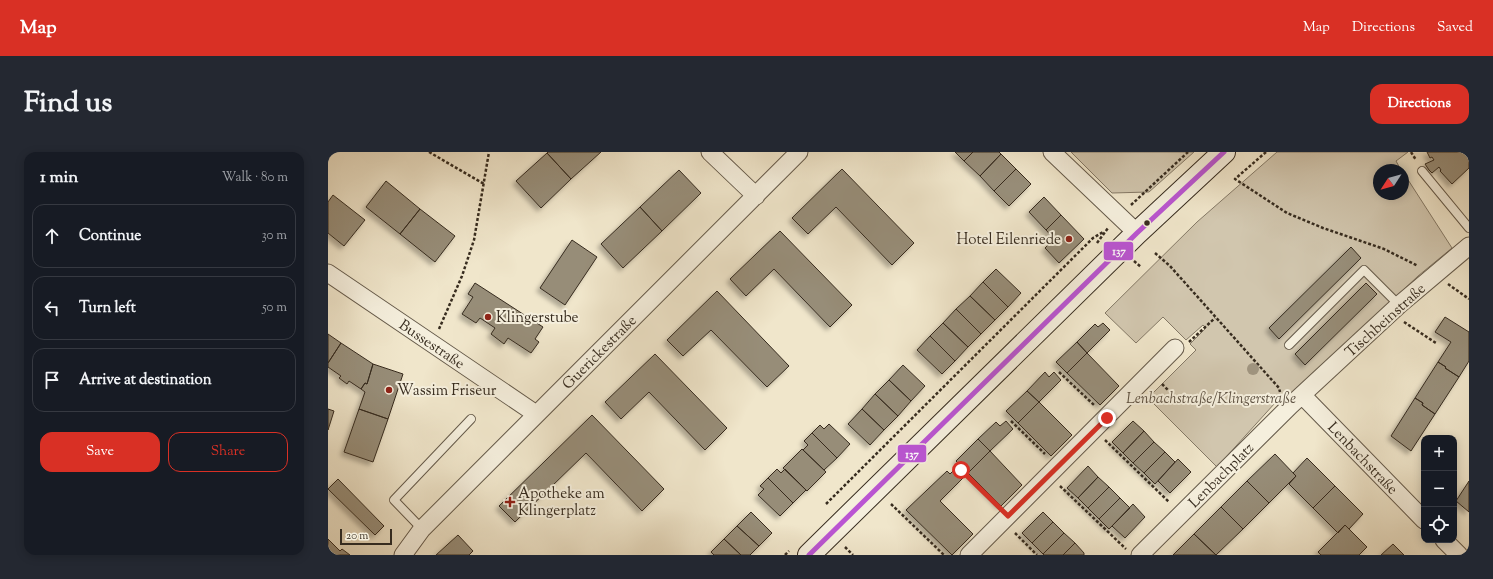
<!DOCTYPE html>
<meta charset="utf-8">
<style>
body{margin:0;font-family:"Sorts Mill Goudy",serif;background:#242831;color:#f1f3f6}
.controls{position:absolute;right:12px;bottom:12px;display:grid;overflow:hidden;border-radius:8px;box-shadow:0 2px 10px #0003}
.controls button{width:36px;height:36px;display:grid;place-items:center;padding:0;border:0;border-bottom:1px solid #363941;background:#171b24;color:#f1f3f6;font:20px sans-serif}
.compass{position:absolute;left:1045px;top:12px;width:36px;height:36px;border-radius:50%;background:#171b24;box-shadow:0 2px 10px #0003;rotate:234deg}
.scale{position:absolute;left:12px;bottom:10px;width:52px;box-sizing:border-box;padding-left:4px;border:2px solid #372c1f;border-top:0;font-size:11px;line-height:14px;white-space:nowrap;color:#372c1f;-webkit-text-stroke:3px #f5efdd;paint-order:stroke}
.stop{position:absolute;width:12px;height:12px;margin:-9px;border:3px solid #d93025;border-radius:50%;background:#fff}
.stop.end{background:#d93025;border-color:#fff;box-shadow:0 1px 4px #0008}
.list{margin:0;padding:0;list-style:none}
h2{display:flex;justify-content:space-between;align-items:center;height:52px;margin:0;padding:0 16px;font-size:17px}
h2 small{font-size:13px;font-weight:400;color:#9ea1a6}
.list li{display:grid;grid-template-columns:26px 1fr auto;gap:12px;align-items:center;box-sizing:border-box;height:64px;margin:0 8px 8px;padding:0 8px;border:1px solid #363941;border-radius:12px}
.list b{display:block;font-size:15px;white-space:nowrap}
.list em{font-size:13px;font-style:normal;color:#9ea1a6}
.actions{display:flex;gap:8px;padding:12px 16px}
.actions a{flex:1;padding:9px 0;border:1px solid #d93025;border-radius:12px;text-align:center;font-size:14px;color:#d93025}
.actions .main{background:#d93025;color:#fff}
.icon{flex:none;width:22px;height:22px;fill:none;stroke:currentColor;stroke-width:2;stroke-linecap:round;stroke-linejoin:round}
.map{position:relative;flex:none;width:1141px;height:403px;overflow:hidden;border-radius:12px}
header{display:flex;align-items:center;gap:24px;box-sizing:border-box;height:56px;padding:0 20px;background:#d93025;color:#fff}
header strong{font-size:19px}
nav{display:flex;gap:22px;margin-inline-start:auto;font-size:14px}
.intro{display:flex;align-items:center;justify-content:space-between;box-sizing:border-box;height:96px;padding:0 24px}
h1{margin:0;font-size:28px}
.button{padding:10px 18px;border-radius:12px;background:#d93025;color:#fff;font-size:14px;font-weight:700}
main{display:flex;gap:24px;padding:0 24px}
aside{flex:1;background:#171b24;border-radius:12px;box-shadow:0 2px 10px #0003}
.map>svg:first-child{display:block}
.green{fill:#d1c6ae;stroke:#847966}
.building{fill:#978d78;stroke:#372c1f;filter:url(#shadow)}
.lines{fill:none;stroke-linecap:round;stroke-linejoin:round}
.lane-casing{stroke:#655a4a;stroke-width:10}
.street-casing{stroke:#655a4a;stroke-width:19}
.secondary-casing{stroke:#372c1f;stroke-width:24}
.path{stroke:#372c1f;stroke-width:2.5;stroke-dasharray:3 2;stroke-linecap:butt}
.lane{stroke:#f5efdd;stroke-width:8}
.street{stroke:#f5efdd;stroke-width:17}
.secondary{stroke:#f5efdd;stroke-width:22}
.bus-1-casing{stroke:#f5efdd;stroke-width:8}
.bus-1{stroke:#ba55d3;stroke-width:5}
.tree{fill:#a09580}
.route{stroke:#d93025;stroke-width:5}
.bus-dot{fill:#372c1f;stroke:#f5efdd;stroke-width:1.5}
.poi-dot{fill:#8f2418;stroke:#f5efdd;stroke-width:1.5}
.labels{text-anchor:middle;stroke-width:4;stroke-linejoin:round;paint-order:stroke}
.poi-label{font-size:15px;fill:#372c1f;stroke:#f5efdd;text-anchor:start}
.street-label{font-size:15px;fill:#372c1f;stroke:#f5efdd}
.park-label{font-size:15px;font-style:italic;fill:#5e5243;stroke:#f5efdd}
.line-badge{stroke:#f5efdd;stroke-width:1.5}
.badge-label{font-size:11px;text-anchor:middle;font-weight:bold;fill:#fff}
</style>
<header>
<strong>Map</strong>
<nav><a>Map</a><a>Directions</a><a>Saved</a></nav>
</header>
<div class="intro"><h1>Find us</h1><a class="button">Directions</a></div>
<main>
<aside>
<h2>1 min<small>Walk · 80 m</small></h2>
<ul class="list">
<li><svg class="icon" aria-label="ahead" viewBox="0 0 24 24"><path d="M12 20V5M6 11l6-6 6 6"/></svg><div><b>Continue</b></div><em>30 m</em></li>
<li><svg class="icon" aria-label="left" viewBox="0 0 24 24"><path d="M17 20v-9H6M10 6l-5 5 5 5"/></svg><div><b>Turn left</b></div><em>50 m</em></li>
<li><svg class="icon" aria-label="arrive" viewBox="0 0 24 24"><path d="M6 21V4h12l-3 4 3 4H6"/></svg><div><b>Arrive at destination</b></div></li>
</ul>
<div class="actions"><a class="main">Save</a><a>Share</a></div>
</aside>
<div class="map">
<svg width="1141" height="403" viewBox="0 0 1141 403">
<defs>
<filter id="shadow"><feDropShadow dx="-3.5" dy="3.5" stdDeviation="2" flood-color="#0004"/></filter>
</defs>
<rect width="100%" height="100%" fill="#f0e6cb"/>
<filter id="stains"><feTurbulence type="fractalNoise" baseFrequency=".005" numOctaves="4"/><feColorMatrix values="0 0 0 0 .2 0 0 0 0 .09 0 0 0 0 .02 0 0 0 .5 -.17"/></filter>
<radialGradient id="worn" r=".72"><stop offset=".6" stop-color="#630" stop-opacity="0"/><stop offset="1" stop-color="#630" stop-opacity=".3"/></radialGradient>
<path class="green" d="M743,0H866L821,40L784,41Z
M949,0H1080L1068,9L1073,18H1051V42H1075V20L1124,96L1090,124L952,255L947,251L889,315L820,246L868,198L862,192L878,176L875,173L858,188L835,165L808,191L777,161L869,70Z"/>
<path class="building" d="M220,0H273L243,27L219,1Z
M627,0H645L636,9Z
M645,0H671L673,2L652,24L636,9Z
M1099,0H1141V16L1124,32L1112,19L1113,18L1111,15L1104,21L1101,18L1097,12L1106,8L1104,5L1102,6Z
M219,1L243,27L213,56L188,29Z
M673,2L688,17L666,39L652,24Z
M514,17L586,91L564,113L508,55L480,82L464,66Z
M688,17L703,32L681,54L666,39Z
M351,18L373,41L334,79L312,55Z
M58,29L92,57L72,82L38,55Z
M5,43L37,68L16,94L0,81V50Z
M716,45L733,63L718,78L701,60Z
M312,55L334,79L295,116L273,92Z
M92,57L127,84L107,110L72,82Z
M733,63L756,87L731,111L717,96L726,87L718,78Z
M452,79L524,153L502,175L446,117L418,144L402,127Z
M244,88L269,105L237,153L212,136Z
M1023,95L1033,106L951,187L941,176Z
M668,117L693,141L680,155L655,130Z
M655,130L680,155L667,168L642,144Z
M147,131L215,175L207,187L211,190L203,201L180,186L176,192L163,182L167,176L152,166L148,171L134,162L145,145L140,142Z
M1038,131L1049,142L977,213L967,202Z
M389,139L461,214L439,235L383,178L355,204L339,188Z
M642,144L667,168L653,182L628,157Z
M628,157L653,182L640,195L615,171Z
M1117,165L1141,180V209L1131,225L1117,216L1118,215L1110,210L1123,190L1107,180Z
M615,171L640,195L627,209L602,184Z
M775,171L782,178L759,201L749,190L767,172L770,175Z
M0,182L13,191L0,211Z
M602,184L627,209L614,222L589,198Z
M749,190L759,201L739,221L728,210Z
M13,191L45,212L39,232L37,231L33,237L21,229L19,232L11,226L13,224L0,215V211Z
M759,201L791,234L772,253L739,221Z
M327,202L399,276L377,298L321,240L293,267L277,250Z
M1110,210L1118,215L1117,216L1131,225L1107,262L1094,253L1095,251L1087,246Z
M45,212L75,222L60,267L31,257L37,240L33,237L37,231L39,232Z
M575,213L597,234L583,249L561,228Z
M717,220L721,225L726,220L733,228L711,250L699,239Z
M561,228L583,249L570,264L547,242Z
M699,239L711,250L690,271L678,259Z
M547,242L570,264L556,278L534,257Z
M1087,246L1095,251L1094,253L1107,262L1083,299L1063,284Z
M711,250L744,283L723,304L690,271Z
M0,257L6,259L0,278Z
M31,257L60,267L45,310L16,300Z
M534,257L556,278L542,293L520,272Z
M264,263L336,337L314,359L258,301L187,370L171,354Z
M678,269L685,277L662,299L650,287L668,270L672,274Z
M805,269L816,279L795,301L784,290Z
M501,272L522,292L509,306L484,281L492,273L496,277Z
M816,279L826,290L805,311L795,301Z
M484,281L509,306L496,318L475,298L480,293L476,289Z
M650,287L662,299L640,321L628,309Z
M826,290L837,300L816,321L805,311Z
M474,297L498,320L479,339L455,316Z
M662,299L694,333L673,354L640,321Z
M837,300L847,310L827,332L816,321Z
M947,302L968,324L941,351L919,329Z
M979,306L1007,334L985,356L961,332L968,324L965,321Z
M850,307L863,320L842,341L830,329Z
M760,314L770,325L750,346L739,336Z
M449,317L453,321L457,317L478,338L465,351L440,326Z
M626,318L635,326L612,349L645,382L624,403L578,358L619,319L622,322Z
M770,325L781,335L760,356L750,346Z
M440,326L465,351L452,364L430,343L436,337L432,334Z
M10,327L56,374L47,383L0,337Z
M919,329L941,351L915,377L893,355Z
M1141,329V360L1128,349Z
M1007,334L1035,362L1021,377L1017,373L1010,381L985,356Z
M781,335L792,346L771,367L760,356Z
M792,346L802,356L781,377L771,367Z
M805,352L817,365L797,386L784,374Z
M893,355L915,377L888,403L866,382Z
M423,360L444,381L431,394L409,374Z
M715,360L725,370L704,391L694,381Z
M725,370L736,381L715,402L704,391Z
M1017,373L1039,395L1031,403H993L990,400Z
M409,374L431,394L422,403H413L396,387Z
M736,381L747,391L735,403H716L715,402Z
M866,382L888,403H845Z
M130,383L145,399L141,403H108Z
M0,387L12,399L14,397L22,403H0Z
M396,387L413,403H386L383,400Z
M747,391L756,401V403H735Z
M1065,392L1076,403H1053Z"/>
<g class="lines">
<g class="lane-casing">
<path id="lane" d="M1094,19L1141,76
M961,193L1036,118L1071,153
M94,377L66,348L143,267"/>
</g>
<g class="street-casing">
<path id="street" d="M382,0L428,44
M724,0L809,81
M0,121L208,262
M974,243L1096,368
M1116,388L1131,403
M75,403L94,377L471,0
M641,403L847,196
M812,403L963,253L1071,153L1141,94"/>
</g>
<g class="secondary-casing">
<path id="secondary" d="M481,403L809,81L896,0"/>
</g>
<path class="path" d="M101,0L156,32
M938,0L907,27L959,61L995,76L1056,97L1090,114
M1083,0L1088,8
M803,53L860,0
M769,91L780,76
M827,101L842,114L951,236L952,240
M806,109L813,115
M1120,132L1141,147
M1076,170L1108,191
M111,177L134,124L146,88L161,0
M861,190L887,166
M731,220L767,254
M834,232L849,247
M683,269L717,302
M777,288L841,350
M633,318L668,353
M732,334L798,397
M498,352L765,86L775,80
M563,352L616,403
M687,381L709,403
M517,395L525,403
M457,403L461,399"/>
<use href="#lane" class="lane"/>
<use href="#street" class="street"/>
<use href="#secondary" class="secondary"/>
<g class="bus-1-casing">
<path id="bus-1" d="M481,403L809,81L896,0"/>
</g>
<use href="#bus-1" class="bus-1"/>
</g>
<circle class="tree" cx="925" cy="217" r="6"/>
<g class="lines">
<path class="route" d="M633,318L680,364L779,266"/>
</g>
<circle class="bus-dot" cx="819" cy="71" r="3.5"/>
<g class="poi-dot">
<circle cx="741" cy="87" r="4"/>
<circle cx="160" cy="165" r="4"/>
<circle cx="61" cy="238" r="4"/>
<path d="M180 344h4v4h4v4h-4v4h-4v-4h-4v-4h4z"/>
</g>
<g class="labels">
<g class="poi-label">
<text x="733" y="92" text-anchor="end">Hotel Eilenriede</text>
<text x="168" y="170">Klingerstube</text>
<text x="69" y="243">Wassim Friseur</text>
<text x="190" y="346">Apotheke am<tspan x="190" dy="17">Klingerplatz</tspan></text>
</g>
<g class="street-label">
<text transform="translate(1057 168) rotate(-42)" y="5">Tischbeinstraße</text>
<text transform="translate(104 192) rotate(34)" y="5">Bussestraße</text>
<text transform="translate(271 200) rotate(-45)" y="5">Guerickestraße</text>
<text transform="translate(1035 306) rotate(46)" y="5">Lenbachstraße</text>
<text transform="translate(893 323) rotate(-45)" y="5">Lenbachplatz</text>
</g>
<g class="park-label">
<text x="883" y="251">Lenbachstraße/Klingerstraße</text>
</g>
</g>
<g class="line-badge">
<rect x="775" y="89" width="31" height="20" rx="4" fill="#ba55d3"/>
<rect x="569" y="292" width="30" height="19" rx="4" fill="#ba55d3"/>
</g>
<g class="badge-label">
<text x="791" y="103">137</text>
<text x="584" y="306">137</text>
</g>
<rect width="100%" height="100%" filter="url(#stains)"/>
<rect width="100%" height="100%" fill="url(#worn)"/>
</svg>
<div class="controls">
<button>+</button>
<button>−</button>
<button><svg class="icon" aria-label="locate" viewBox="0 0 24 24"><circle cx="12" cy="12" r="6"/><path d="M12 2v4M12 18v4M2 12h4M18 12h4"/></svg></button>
</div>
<svg class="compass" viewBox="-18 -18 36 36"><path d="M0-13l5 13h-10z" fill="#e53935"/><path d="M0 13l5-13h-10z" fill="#9ea1a6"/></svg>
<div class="scale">20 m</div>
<div class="stop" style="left:633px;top:318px"></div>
<div class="stop end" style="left:779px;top:266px"></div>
</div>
</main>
